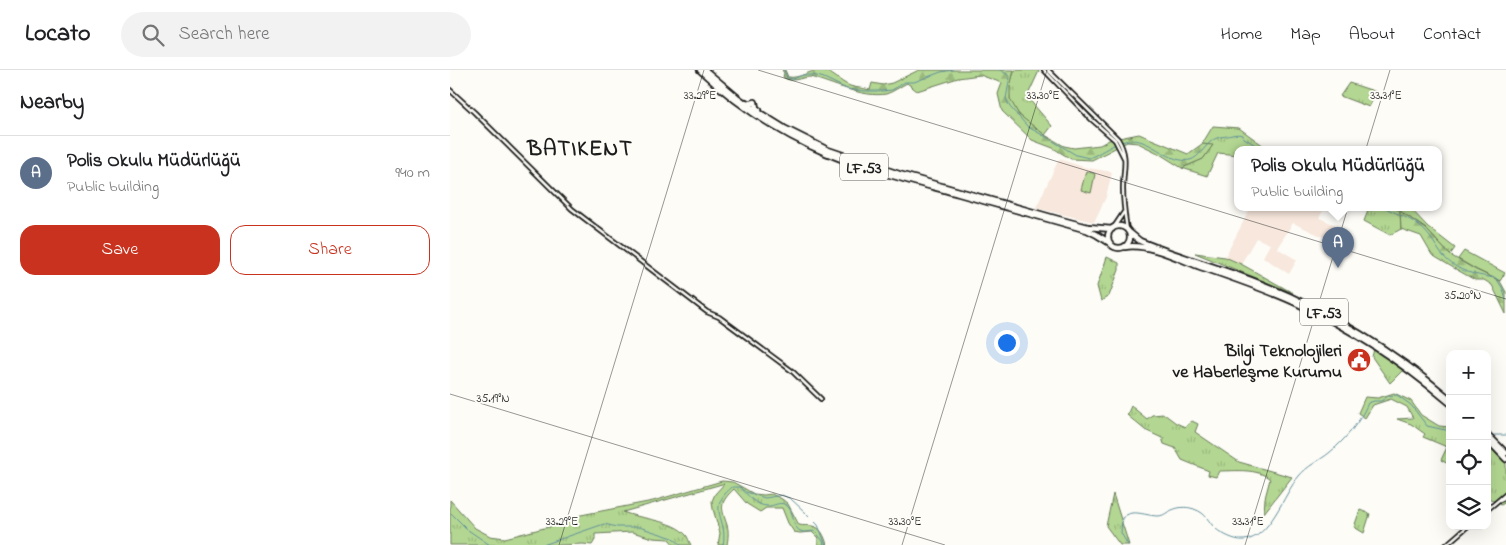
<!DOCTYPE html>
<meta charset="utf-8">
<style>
body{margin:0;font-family:"Indie Flower",sans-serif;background:#f2f2f2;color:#202124}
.controls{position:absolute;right:15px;bottom:15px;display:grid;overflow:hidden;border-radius:10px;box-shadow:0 5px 20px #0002}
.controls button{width:45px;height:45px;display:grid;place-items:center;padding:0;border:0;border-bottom:1px solid #e0e0e0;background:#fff;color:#202124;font:25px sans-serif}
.you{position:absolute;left:556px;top:272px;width:18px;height:18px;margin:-12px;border:4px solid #fff;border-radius:50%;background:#1a73e8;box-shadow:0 0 0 8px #1a73e833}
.badge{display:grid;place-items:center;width:32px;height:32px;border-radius:50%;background:#c8321e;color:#fff;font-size:16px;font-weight:700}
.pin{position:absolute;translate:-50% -41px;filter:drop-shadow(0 1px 2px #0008)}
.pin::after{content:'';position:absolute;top:26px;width:18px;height:15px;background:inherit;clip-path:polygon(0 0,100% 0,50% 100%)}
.popup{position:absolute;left:784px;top:76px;width:208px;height:65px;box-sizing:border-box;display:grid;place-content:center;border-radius:10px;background:#fff;filter:drop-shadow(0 1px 4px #0005);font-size:16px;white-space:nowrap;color:#757577}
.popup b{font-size:19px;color:#202124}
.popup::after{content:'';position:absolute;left:50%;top:100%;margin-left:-10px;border:10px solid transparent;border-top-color:#fff}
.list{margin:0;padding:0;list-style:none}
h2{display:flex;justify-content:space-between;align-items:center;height:65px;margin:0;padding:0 20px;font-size:21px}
h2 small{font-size:16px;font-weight:400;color:#757577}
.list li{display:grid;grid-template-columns:32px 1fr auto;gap:15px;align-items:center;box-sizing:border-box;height:75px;padding:0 20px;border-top:1px solid #e0e0e0}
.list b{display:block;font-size:19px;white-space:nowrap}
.list p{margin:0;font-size:16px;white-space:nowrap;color:#757577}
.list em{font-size:16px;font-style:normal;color:#757577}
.actions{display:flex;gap:10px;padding:15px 20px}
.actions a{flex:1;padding:11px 0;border:1px solid #c8321e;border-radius:15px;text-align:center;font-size:18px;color:#c8321e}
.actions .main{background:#c8321e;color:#fff}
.icon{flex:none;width:28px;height:28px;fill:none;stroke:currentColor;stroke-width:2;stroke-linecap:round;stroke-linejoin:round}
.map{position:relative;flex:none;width:1056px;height:475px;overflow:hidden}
header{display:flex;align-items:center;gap:30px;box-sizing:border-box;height:70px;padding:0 25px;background:#fff;border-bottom:1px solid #e0e0e0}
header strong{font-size:24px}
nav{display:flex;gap:28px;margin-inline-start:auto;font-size:18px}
.search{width:350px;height:45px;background:#f2f2f2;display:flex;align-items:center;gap:12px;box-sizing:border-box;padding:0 18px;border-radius:28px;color:#757577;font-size:19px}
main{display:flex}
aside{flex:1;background:#fff}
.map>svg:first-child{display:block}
.built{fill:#f7e7dc}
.grass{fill:url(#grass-tufts);stroke:#687a57}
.forest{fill:url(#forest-firs);stroke:#687a57}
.pitch{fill:#b3d792;stroke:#687a57}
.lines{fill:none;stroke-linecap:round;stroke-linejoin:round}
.stream{stroke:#63909d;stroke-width:1}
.tertiary-casing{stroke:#1c1c1c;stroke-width:6}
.trunk-casing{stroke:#1c1c1c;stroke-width:8}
.tertiary{stroke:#fdfcf7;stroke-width:2.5}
.trunk{stroke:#fdfcf7;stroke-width:4.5}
.ticks{fill:none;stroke:#1c1c1c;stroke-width:1;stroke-opacity:0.45}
.labels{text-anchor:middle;stroke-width:4;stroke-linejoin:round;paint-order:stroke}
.shield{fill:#fdfcf7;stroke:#605f5e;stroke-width:1}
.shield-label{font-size:16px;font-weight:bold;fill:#1c1c1c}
.poi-label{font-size:18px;font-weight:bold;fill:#1c1c1c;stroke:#fdfcf7;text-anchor:end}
.district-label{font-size:22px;font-weight:bold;letter-spacing:1px;fill:#1c1c1c;stroke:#fdfcf7}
.ticks-label{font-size:12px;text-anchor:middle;fill:#1c1c1c;stroke:#fdfcf7;stroke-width:4;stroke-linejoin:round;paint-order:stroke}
</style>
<header>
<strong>Locato</strong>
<div class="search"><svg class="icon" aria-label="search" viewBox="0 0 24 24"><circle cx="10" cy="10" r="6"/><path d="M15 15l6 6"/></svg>Search here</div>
<nav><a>Home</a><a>Map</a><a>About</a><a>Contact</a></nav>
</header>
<main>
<aside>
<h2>Nearby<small></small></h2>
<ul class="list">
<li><span class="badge" style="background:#5c6f8a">A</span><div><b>Polis Okulu Müdürlüğü</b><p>Public building</p></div><em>940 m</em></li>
</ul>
<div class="actions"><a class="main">Save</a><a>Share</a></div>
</aside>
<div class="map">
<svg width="1056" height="475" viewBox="0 0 1056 475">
<defs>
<pattern id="grass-tufts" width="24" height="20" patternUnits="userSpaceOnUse" patternTransform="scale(1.25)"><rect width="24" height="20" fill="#b3d792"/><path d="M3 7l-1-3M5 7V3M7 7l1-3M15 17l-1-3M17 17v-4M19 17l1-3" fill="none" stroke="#99b87d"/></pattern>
<pattern id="forest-firs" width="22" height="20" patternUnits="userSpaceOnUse" patternTransform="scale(1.25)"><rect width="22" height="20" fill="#b3d792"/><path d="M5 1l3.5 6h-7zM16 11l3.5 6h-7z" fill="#99b87d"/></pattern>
</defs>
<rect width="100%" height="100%" fill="#fdfcf7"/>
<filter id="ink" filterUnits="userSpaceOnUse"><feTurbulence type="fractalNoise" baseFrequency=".02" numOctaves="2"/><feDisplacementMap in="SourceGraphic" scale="10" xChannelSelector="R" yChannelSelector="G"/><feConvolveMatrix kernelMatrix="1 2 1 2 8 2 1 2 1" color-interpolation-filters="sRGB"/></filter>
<g filter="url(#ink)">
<path class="built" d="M609,89L633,97L662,102L656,127L644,152L586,138Z
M801,137H875L869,148L888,156L880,170L843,153L827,178L847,190L839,204L813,187L820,174L806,168L791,194L775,187Z"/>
<path class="grass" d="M565,0H588L589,1L577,27L602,56L595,65C579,53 555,40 560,16C561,10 563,5 565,0Z
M899,13L927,22L919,37L890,26Z
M763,56L789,58L818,79H788V85L768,83L757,106L732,98L753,89L762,76L752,74Z
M910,137H943L950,141L952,137H959L978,157L1005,178L1000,185L976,159L950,141L951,159L940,165L914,151L918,141Z
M1014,181L1055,203L1050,211L1027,200L1008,189Z
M745,183L775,187L791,194L843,223Z
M657,187L669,193V200L659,226L651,231L647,216Z
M924,279L953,300L940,313L922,287Z
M944,323L961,331L971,345L989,356L1000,357V395L991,390L997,377L973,367L975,364L961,354L947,349L963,348L957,337L941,329L923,335L915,348L908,343L915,327L928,328Z
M681,336L697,349L702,345L714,344L726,353L735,357L742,351L748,354L745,362L789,392L842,407L814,443L815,428L820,409C807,398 786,401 769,401L766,407L758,405L759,401L732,390L725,378L714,374L712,368L695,360L677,345Z
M1037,374L1056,394V432L1051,435L1037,427Z
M272,411L283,412L304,424L314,425L322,424L332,429L338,434L349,455C354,456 357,455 362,456C371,457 375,467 377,475H368V468L362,462L350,463L344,462L338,453L332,438H316L310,442L297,434L284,419C269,433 271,437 277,455C279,461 278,469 277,475H268L270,463L263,439L262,431L265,424L274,414H272L173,442C189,449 224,450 236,465C238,467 239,472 241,475H224L219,469L203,468L182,462L145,464V470L142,475L133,474L109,475H0V430L25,458L40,466L55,468L106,455L131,445L203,431Z
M663,424L679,475H670L656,456Z
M910,440L920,444L914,463L904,457Z"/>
<path class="forest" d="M332,0H335L338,7C351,9 358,0 372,0C382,2 390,12 400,16C406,18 413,18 420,20L422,13L433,15L442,13L469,0H564L560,17V29L569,45L595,65L614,76L624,78L650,75L659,70L689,64L738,84L752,74L763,75L753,89L732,98L708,83L688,73L677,72L642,90L621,89L603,78L582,70L552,41L548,24L552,13L530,5L508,8L467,21L457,13C451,16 443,22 436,24C413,28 382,13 360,7C350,7 342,14 333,7L334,3Z
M950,141L976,159L1000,185L1026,200L1050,211L1056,222V244L1042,215L1034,210H1025L1002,197L982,185L971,166L951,159Z"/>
<path class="pitch" d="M636,101L645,104L641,123L631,120Z"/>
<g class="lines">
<path class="stream" d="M334,0L337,8L343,9L353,5H363L374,8L397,19L415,21H432L442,20L455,12H464L491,2L503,0
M550,0L560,6L556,29L560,37L578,57L598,68L626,85L639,88C652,83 667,70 682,70C702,70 720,94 740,90C749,88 755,75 763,70C769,66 775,67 782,65C787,64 788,64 793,65L794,68L812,79
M934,137C944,143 960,148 968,155C978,162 984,173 990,182C1004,201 1024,205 1046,208L1053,219L1056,230
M1044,365H1056
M296,422L315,428L332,425L341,429L355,442L368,455L376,475
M0,442L18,460L40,475
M93,475L154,454L167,457H189L223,468L231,475
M273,475C279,448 255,440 282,417H290C298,425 305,436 318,436C324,436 329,432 334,434C347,439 339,459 353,462C357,462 362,461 365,461L373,471L374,475
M678,475L671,463L672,448C675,446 679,443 682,443C689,442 700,446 708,446C712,446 715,444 718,442C727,437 735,436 744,439C758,444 757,451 766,459C772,464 785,471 794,470C820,469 834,423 849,406C857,396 869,391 879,383C895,370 910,352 918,333L924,331H931L938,326L947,325L961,335L977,356L1000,361"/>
<g class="tertiary-casing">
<path id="tertiary" d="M594,0L641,49L665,70L674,88
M598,0L668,69C679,87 673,99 673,119C673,133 675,146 677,160
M0,20L24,42L122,139L257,242L269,247L342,301L371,329
M664,157L674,142
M1050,430L1056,427
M1037,440L1056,424
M996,475L1018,456"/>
</g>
<g class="trunk-casing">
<path id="trunk" d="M250,0C286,34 329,63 376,83C419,101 465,112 509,124C552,136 594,148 637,160L647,165L660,173
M255,0L287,27L305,40L334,58L378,80L449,104L608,149L638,157L662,159
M296,32L299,34L305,32L306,38L309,40
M658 167a11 11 0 1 1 22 0a11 11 0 1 1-22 0Z
M679,162L690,171C726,186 764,196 801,210C874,238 940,278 1000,329
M675,177C697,173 727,188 748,196C780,207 813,218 844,232C901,258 953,293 1000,333
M1037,364L1056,383
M1037,369L1056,389"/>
</g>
<use href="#tertiary" class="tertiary"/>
<use href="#trunk" class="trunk"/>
</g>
</g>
<path class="ticks" d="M308,0L1056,229M0,324L495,475M109,475L254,0M452,475L597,0M795,475L940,0"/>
<defs>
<g id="civic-disc" transform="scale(1.25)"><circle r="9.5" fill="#c8321e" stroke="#fdfcf7"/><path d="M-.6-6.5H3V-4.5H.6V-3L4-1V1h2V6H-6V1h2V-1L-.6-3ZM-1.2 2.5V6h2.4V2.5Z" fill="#fff"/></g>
</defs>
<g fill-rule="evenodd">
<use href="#civic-disc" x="909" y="290"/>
</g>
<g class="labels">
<g class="shield">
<rect x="390" y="83.5" width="48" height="27" rx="4"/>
<rect x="850" y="228.5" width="48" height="27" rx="4"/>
</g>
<g class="shield-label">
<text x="414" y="103">LF.53</text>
<text x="874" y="248">LF.53</text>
</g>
<g class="poi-label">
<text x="892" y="286">Bilgi Teknolojileri<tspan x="892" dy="21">ve Haberleşme Kurumu</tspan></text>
</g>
<g class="district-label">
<text x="130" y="85">BATIKENT</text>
</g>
</g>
<g class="ticks-label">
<text x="250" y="29">33.29°E</text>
<text x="593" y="29">33.30°E</text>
<text x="936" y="29">33.31°E</text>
<text x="1013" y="229">35.20°N</text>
<text x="43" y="332">35.19°N</text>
<text x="112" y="455">33.29°E</text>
<text x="455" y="455">33.30°E</text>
<text x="798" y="455">33.31°E</text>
</g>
</svg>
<div class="controls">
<button>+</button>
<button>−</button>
<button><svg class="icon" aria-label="locate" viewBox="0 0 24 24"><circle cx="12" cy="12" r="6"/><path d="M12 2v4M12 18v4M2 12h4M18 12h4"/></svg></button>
<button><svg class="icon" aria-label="layers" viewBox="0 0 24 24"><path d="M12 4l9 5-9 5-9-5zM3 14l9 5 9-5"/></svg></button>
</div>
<div class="you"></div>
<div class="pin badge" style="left:888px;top:198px;background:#5c6f8a">A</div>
<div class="popup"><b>Polis Okulu Müdürlüğü</b>Public building</div>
</div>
</main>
